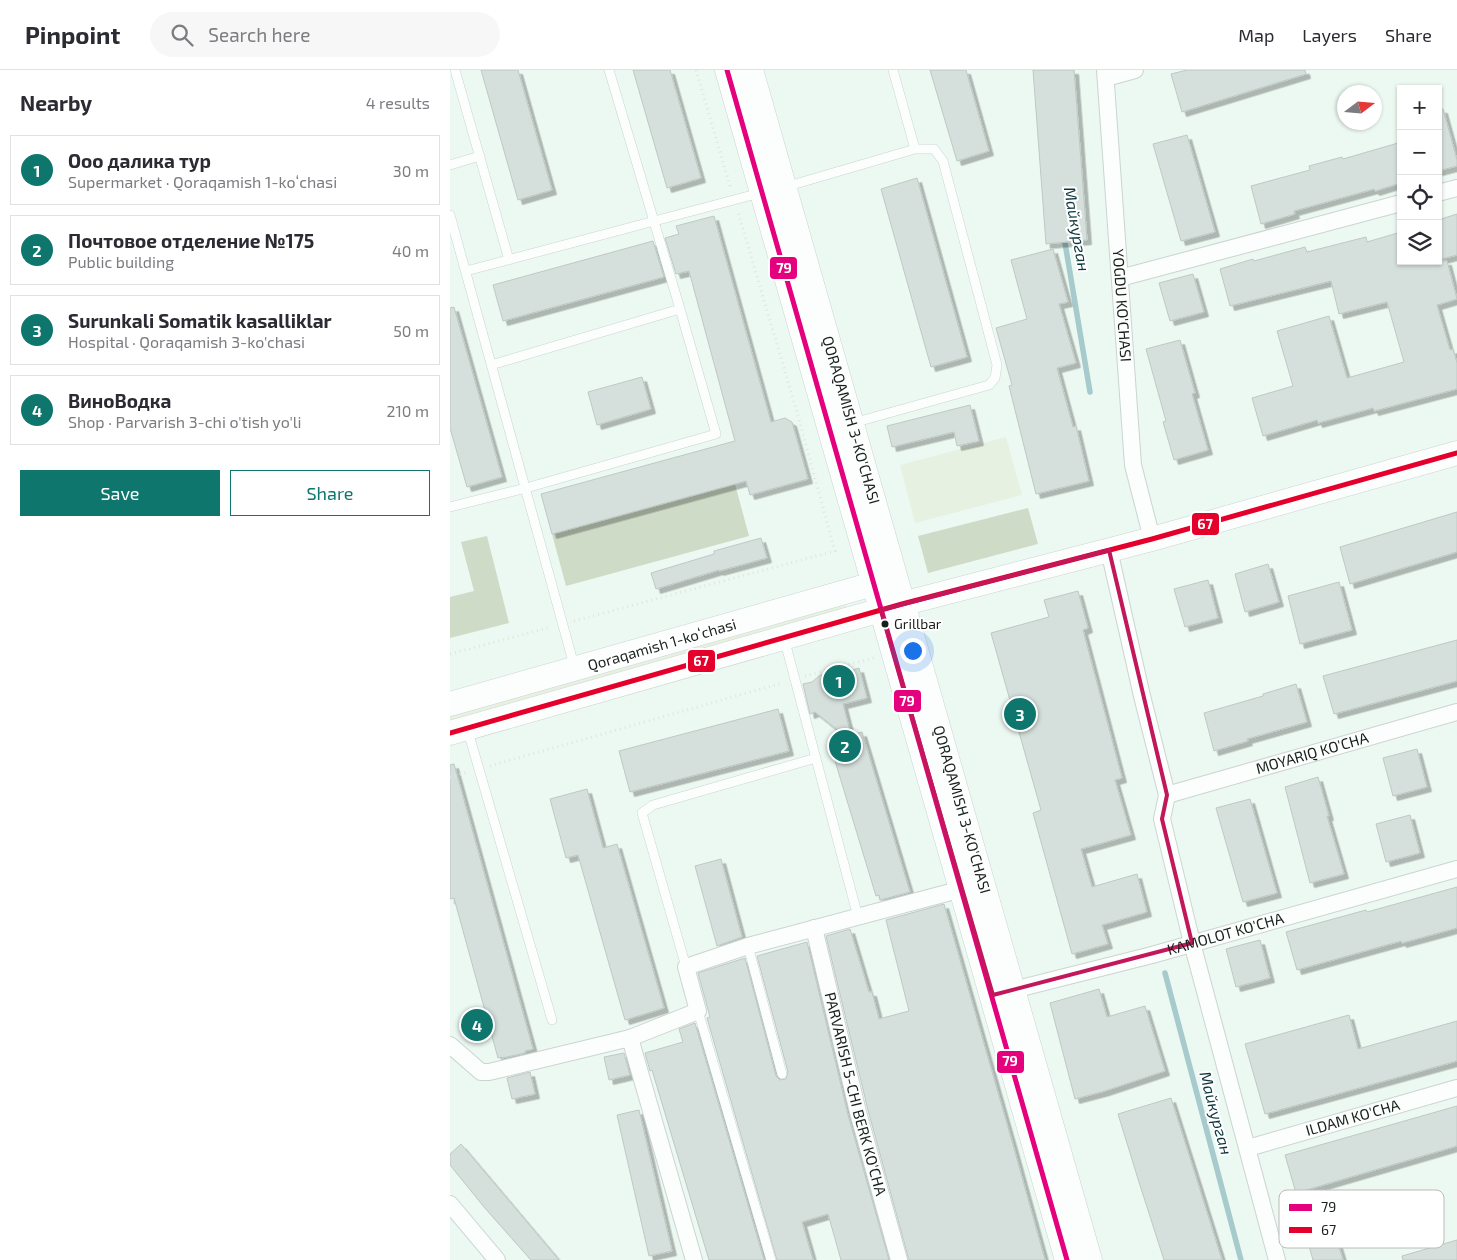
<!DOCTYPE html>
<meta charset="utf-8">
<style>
body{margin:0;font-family:"Exo 2",sans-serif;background:#f7f7f7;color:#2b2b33}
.controls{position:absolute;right:15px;top:15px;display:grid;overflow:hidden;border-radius:0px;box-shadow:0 1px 4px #0004}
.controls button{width:45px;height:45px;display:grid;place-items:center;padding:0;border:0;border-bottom:1px solid #e1e1e2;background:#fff;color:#2b2b33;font:25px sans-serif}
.compass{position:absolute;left:887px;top:15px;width:45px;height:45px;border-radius:50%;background:#fff;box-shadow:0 1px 4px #0004;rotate:74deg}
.you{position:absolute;left:462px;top:580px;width:18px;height:18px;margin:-12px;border:4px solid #fff;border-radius:50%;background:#1a73e8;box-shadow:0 0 0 8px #1a73e833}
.badge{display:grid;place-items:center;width:32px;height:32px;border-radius:50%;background:#0f766e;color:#fff;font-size:16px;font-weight:700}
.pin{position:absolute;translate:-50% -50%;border:2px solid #fff;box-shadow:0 1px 5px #0006}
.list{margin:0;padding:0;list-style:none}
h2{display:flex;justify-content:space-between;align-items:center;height:65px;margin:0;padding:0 20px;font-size:21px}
h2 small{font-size:16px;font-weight:400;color:#7c7c81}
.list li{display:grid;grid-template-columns:32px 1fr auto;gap:15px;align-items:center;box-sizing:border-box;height:70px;margin:0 10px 10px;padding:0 10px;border:1px solid #e1e1e2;border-radius:0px}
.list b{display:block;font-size:19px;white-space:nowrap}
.list p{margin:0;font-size:16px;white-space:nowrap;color:#7c7c81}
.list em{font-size:16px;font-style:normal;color:#7c7c81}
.actions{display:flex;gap:10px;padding:15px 20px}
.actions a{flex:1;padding:11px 0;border:1px solid #0f766e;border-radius:0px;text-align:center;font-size:18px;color:#0f766e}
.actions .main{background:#0f766e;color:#fff}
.icon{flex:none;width:28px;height:28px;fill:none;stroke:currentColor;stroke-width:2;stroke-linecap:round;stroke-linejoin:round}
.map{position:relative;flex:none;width:1007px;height:1190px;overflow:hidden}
header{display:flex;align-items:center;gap:30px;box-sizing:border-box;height:70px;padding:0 25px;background:#fff;border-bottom:1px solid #e1e1e2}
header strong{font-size:24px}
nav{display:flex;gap:28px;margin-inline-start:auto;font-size:18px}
.search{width:350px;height:45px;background:#f7f7f7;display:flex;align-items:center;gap:12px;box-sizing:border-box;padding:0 18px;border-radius:28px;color:#7c7c81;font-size:19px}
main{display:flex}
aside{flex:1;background:#fff}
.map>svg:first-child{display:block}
.green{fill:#e6f1e1}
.forest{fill:#cedbc7}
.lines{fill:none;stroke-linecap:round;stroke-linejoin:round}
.stream{stroke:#a7cacc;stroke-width:5.5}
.building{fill:#d5e0dc;stroke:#bec8c4;filter:url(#shadow)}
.lane-casing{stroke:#cbd5d0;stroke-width:10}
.street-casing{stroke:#cbd5d0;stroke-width:18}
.secondary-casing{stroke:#cbd5d0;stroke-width:25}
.path{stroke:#e0e4e2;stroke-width:3;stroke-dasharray:1 4;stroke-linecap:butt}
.lane{stroke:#fcfefd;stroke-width:9}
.street{stroke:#fcfefd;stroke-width:16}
.secondary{stroke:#fcfefd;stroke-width:24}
.bus-1-casing{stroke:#fff;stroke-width:9}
.bus-2-casing{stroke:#fff;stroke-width:9}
.bus-1{stroke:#e5007d;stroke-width:5}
.bus-2{stroke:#e4002b;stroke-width:5}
.marked{fill:none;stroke:#c2185b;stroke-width:4;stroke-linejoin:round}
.bus-dot{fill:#18201c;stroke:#fff;stroke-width:2}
.labels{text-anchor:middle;stroke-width:4;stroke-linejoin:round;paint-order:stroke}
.bus-label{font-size:14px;fill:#18201c;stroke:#fff;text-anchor:start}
.street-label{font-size:15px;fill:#18201c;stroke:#fff}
.water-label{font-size:16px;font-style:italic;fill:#0b363c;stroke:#fff}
.key{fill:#fff;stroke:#babcbb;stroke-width:1}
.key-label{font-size:14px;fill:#18201c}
.line-badge{stroke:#fff;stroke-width:2}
.badge-label{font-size:14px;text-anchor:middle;font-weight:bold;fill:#fff}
</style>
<header>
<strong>Pinpoint</strong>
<div class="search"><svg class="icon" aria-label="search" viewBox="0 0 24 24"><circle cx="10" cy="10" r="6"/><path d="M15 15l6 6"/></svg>Search here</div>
<nav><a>Map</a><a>Layers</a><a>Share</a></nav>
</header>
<main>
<aside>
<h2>Nearby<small>4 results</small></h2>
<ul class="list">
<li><span class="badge">1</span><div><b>Ооо далика тур</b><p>Supermarket · Qoraqamish 1-koʻchasi</p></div><em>30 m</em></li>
<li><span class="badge">2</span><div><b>Почтовое отделение №175</b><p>Public building</p></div><em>40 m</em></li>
<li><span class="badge">3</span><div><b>Surunkali Somatik kasalliklar</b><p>Hospital · Qoraqamish 3-ko'chasi</p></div><em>50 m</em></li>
<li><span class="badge">4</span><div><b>ВиноВодка</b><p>Shop · Parvarish 3-chi o'tish yo'li</p></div><em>210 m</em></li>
</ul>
<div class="actions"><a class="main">Save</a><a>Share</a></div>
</aside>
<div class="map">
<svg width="1007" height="1190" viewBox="0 0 1007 1190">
<defs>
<filter id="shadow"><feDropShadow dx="4.5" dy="4.5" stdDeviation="0" flood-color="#0004"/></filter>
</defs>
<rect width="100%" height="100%" fill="#ecf8f2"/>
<path class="green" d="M556,367L572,425L465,453L450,395Z
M395,533L397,541L0,654V645Z"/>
<path class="forest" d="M285,414L299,466L116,516L102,464Z
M578,438L588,474L478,503L468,466Z
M37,466L59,553L0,568V527L24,521L11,472Z"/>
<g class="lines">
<path class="stream" d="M614,167L640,322
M715,903L791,1190"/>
</g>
<path class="building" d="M31,0H68L102,120L68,130Z
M183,0H220L251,108L217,118Z
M480,0H516L539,81L507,91Z
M583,0H624L637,170L596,174Z
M737,0H855L856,4L732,42L721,4Z
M988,39H993L1007,90V96L988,101Z
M737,65L765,162L731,171L703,74Z
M948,73L951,84V113L925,121L924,119L844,141L845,144L811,154L801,116L860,100L859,96L892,87L893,89Z
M467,108L517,287L481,297L431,119Z
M1007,144V185L988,190V150Z
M264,146L321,352L335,348L342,352L358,409L300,425L296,411L102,464L91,424L285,371L239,201L226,204L215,168L229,164L226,156Z
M951,162V191H997L1007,229L987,235L1000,280L1003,279L1007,293V319L924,341L923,338L868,353L867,350L813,366L802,328L843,316L827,261L879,246L897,308L954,292L937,232L889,244L881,211L780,236L770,199L803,189L804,191L855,177L857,182L916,167L917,172Z
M203,171L214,207L53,251L43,215Z
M603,179L618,232L609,234L626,293L607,298L623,357L626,356L639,411L586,424L559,316L562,315L546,258L577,249L561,190Z
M743,204L754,242L720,251L709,213Z
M4,237L52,407L17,417L0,358V238Z
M730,270L745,323L742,324L758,380L724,390L713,352L716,351L696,279Z
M192,307L201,339L147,355L138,322Z
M520,335L529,371L507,376L504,362L442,377L437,356Z
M1007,442V482L900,514L890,477Z
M311,468L317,488L269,501V500L206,519L201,503L264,484V481Z
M818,494L829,532L795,542L785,504Z
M758,510L768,548L735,557L724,519Z
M889,512L902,560L850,574L838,526Z
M628,521L638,558L633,560L672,708L665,710L681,765L631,779L642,817L687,804L697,842L652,855L658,874L622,884L583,743L591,740L541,563L599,547L594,530Z
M1007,570V611L884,644L873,606Z
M409,598L417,628L393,634L401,665L412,662L460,822L430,830L429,825L426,826L379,671L395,666L365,642L360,644L353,614L362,612L369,606L377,602L385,601L394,603Z
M846,614L857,652L797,669L798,671L764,681L754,643L813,626V624Z
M328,639L339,681L180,722L169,681Z
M967,679L977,717L943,726L933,688Z
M4,694L83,979L75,981V983L52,988V987L48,988L4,828L0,829V695Z
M868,707L879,746H877L894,804L860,813L835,717Z
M137,719L153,778L167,774L214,938L175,950L128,785L116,788L100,729Z
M800,729L827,823L793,832L766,738Z
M960,745L970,783L936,792L926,754Z
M271,789L292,867L267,876L245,796Z
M1007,817V858L952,873L951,871L847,900L836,862L916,840L917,842Z
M494,834L563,1075L595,1190H459L418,1040L376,866L400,859L419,922H422L429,949L459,941L436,850Z
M810,870L820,908L786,917L776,879Z
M357,872L398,1045L439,1190H391L378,1144L352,1152L363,1190H327L257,948L260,947L248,903L295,888L326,1006L330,1010L336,1009L338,1002L307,886Z
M649,919L657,947L695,936L715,1001L655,1021L625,1029L600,933Z
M899,945L908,979L1007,951V991L815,1044L795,974Z
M245,953L314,1190H259L202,1000L200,1001L195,983L233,972L229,959Z
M174,983L180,1005L159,1010L154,987Z
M80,1002L85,1024L62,1029L57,1008Z
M721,1028L746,1107L772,1190H714L688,1109L668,1044Z
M1007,1036V1076L846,1123L835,1085Z
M189,1040L222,1181L199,1186L167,1045Z
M11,1074L44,1113L109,1190H81L34,1137L0,1095V1084Z
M884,1161L893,1190H863L857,1169Z
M1007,1170V1190H953L952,1186Z"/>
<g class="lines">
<g class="lane-casing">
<path id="lane" d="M5,0L59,190
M443,0L465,79
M0,95L30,86
M335,117L465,79H484L493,91L547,295L545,308L539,315L403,353
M0,145L125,599
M16,201L310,123
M41,295L230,239
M0,437L76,418L266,364L230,239L159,0
M334,568L408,847
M17,658L102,950
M298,876L332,1004
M236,897L192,743L203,735L366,688
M248,941L321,1190"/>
</g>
<g class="street-casing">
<g id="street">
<path id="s1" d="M655,0L683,395L702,469"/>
<path d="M656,8L685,0"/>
<path d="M988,123L1007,118"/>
<path d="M670,208L951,133"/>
<path d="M659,480L692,626L717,725L712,749L742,873L827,1190"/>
<path id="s2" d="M717,725L1007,642"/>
<path id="s3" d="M364,858L408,1042L449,1190"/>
<path id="s4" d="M555,922L702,885L1007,799"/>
<path d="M0,975L31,1002H39L180,968"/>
<path id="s5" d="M798,1078L1007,1018"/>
<path d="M0,1134L47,1190"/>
<path d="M244,1190L180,968L248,941L236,897L298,876L512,819"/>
</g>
</g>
<g class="secondary-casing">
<g id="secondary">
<path d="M277,0L617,1190"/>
<path id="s6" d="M301,0L640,1190"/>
<path d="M0,634L423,514"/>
<path d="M0,663L452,534L702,469L1007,383"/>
</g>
</g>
<path class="path" d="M246,0L281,119
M124,551L385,481L346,339L288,142
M0,584L101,557
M355,606L424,588
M40,696L332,613
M0,707L18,702"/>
<use href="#lane" class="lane"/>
<use href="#street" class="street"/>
<use href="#secondary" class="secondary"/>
<g class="bus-1-casing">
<path id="bus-1" d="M277,0L617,1190"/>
</g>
<g class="bus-2-casing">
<path id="bus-2" d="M0,663L452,534L702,469L1007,383"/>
</g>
<use href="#bus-1" class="bus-1"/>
<use href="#bus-2" class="bus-2"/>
</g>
<path class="marked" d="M659,480L717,725L712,749L742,873L543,925L431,540Z"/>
<circle class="bus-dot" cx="435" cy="554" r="4.5"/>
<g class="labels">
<g class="bus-label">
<text x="444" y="559">Grillbar</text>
</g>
<g class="street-label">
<text dy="5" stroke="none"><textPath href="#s1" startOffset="236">YOGDU KO'CHASI</textPath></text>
<text dy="5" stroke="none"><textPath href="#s6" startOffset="364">QORAQAMISH 3-KO'CHASI</textPath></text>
<text transform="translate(212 575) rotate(-16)" y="5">Qoraqamish 1-koʻchasi</text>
<text dy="5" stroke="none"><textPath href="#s2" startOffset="151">MOYARIQ KO'CHA</textPath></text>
<text dy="5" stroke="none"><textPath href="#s6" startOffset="769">QORAQAMISH 3-KO'CHASI</textPath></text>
<text dy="5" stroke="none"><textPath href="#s4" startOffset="228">KAMOLOT KO'CHA</textPath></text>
<text dy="5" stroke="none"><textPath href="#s3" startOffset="171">PARVARISH 5-CHI BERK KO'CHA</textPath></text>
<text dy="5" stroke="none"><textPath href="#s5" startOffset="109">ILDAM KO'CHA</textPath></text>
</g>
<g class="water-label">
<text transform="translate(627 159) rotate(80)" y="6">Майкурган</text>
<text transform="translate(766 1043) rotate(75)" y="6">Майкурган</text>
</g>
</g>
<rect x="829" y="1120" width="165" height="58" rx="8" class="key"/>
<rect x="839" y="1134" width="23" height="7" fill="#e5007d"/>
<rect x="839" y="1157" width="23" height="6" fill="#e4002b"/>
<g class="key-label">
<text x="871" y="1142">79</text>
<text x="871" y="1165">67</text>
</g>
<g class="line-badge">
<rect x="319" y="186" width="29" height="24" rx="5" fill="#e5007d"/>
<rect x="741" y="442" width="29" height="24" rx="5" fill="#e4002b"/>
<rect x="237" y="579" width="29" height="24" rx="5" fill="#e4002b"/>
<rect x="443" y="619" width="29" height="24" rx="5" fill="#e5007d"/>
<rect x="546" y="980" width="29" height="24" rx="5" fill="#e5007d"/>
</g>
<g class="badge-label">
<text x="334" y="203">79</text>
<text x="755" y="459">67</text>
<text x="251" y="596">67</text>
<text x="457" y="636">79</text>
<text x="560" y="996">79</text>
</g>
</svg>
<div class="controls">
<button>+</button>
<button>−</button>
<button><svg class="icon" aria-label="locate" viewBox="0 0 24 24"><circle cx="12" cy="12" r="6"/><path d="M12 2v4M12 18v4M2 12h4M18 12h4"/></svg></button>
<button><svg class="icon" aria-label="layers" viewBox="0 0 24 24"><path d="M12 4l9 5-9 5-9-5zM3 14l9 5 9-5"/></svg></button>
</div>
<svg class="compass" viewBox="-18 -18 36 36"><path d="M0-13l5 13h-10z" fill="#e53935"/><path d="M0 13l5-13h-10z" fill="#7c7c81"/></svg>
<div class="you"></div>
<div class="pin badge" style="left:389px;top:611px">1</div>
<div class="pin badge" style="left:395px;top:676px">2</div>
<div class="pin badge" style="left:570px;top:644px">3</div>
<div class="pin badge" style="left:27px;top:955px">4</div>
</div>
</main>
